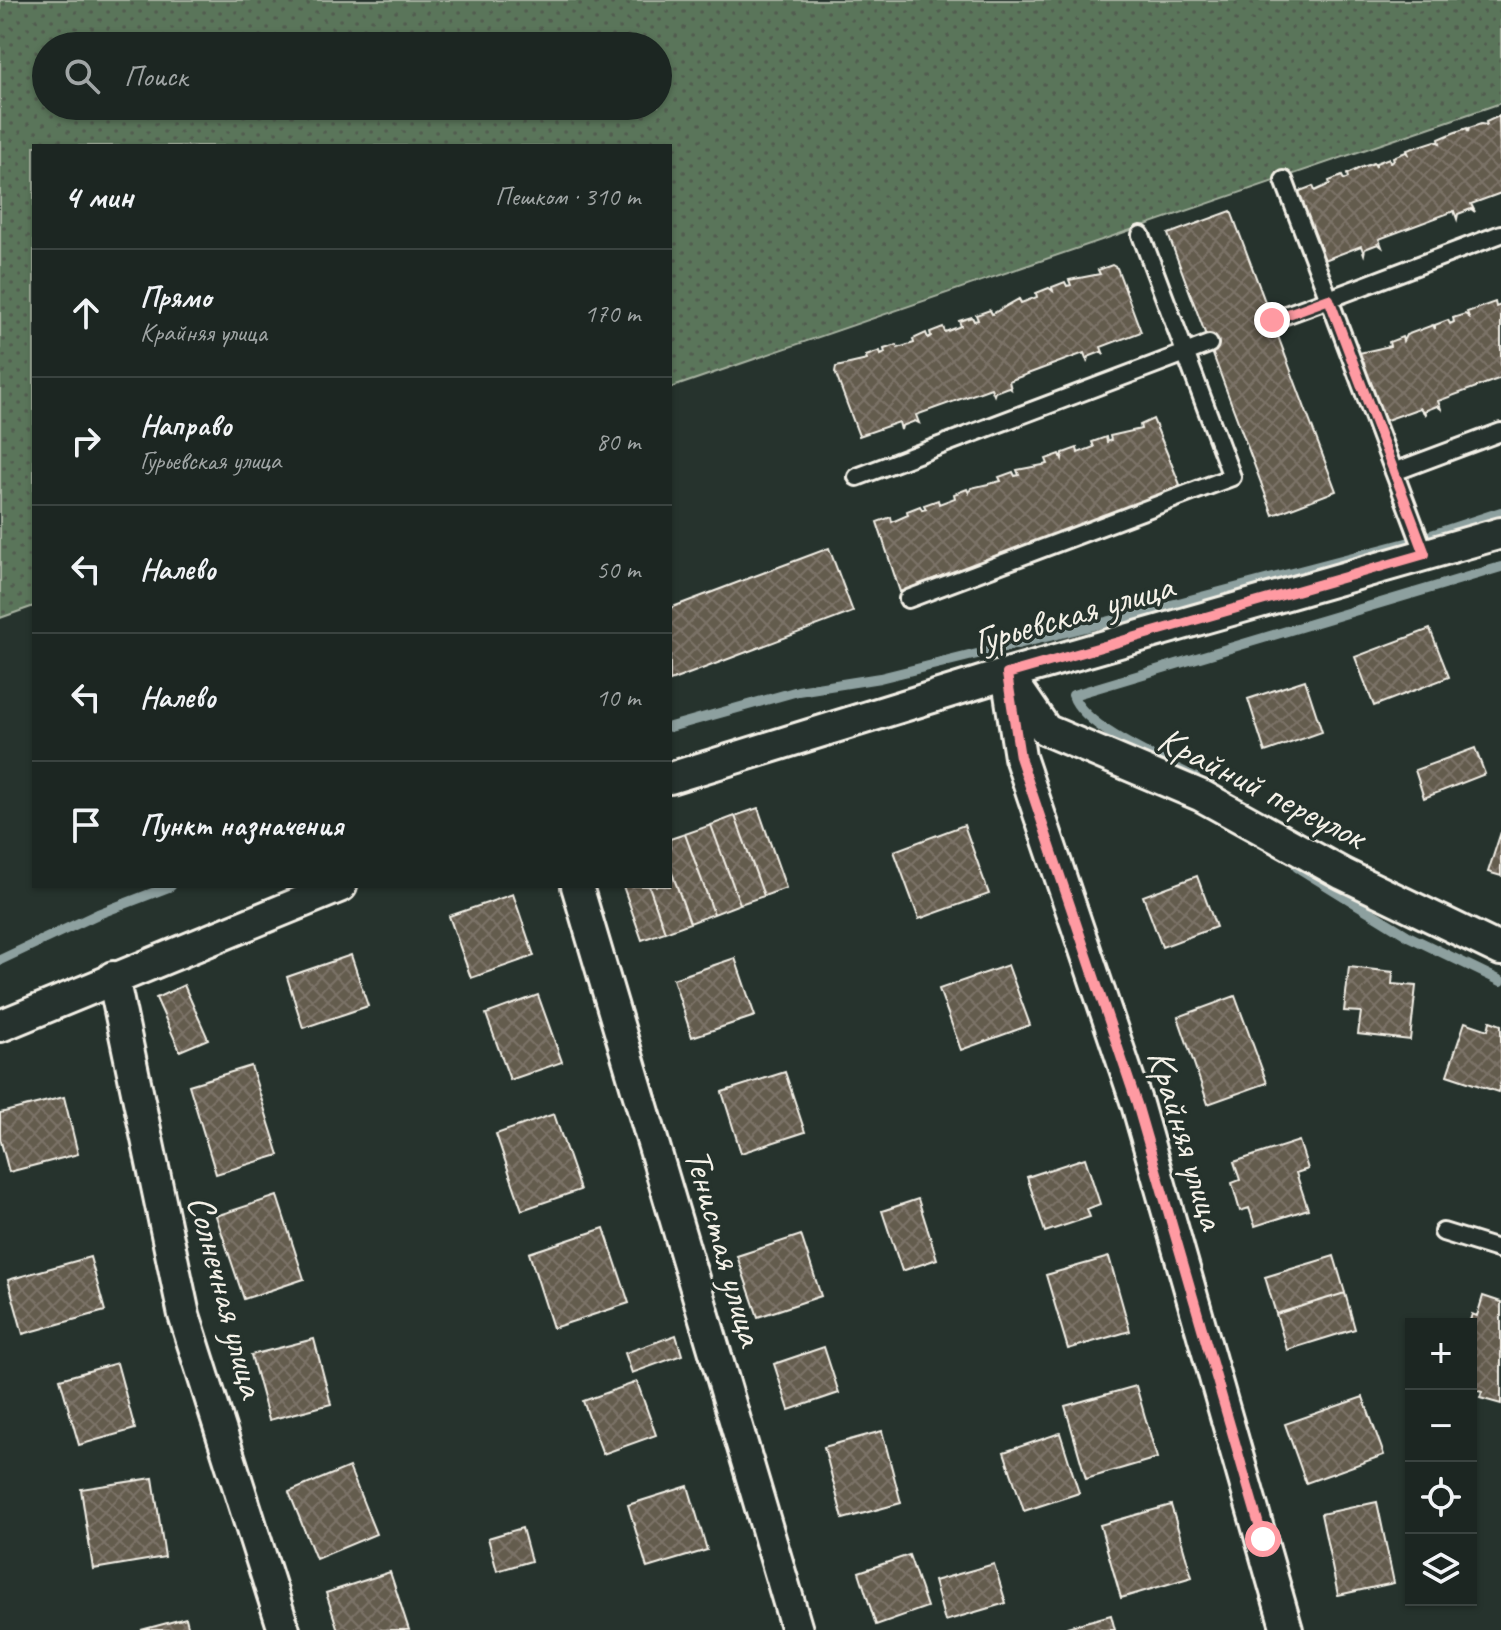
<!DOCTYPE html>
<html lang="ru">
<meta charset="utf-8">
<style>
body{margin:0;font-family:Caveat,sans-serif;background:#252e2a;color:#f1f3f6}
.controls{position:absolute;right:24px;bottom:24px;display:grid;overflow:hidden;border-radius:0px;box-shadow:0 2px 6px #0004}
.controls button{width:72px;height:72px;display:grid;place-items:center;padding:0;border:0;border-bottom:2px solid #3a4340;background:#1c2622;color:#f1f3f6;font:40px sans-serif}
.stop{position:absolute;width:24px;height:24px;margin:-18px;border:6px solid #ff9aa2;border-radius:50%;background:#fff}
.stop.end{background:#ff9aa2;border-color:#fff;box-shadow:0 2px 8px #0008}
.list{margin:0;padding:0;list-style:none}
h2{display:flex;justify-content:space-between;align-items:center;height:104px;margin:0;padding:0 32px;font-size:34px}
h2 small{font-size:26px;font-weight:400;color:#a0a5a5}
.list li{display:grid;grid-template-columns:52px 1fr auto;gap:24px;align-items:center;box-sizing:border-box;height:128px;padding:0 32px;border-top:2px solid #3a4340}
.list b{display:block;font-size:30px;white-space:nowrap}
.list p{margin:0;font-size:26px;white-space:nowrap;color:#a0a5a5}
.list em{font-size:26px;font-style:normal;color:#a0a5a5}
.icon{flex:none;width:44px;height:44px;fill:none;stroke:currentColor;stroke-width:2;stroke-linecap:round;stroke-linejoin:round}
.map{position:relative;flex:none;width:1501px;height:1630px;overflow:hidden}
.search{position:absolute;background:#1c2622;box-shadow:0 2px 6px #0004;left:32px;top:32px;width:640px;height:88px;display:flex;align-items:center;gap:20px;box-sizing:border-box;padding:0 28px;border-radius:44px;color:#a0a5a5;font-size:30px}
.panel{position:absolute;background:#1c2622;box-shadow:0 2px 6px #0004;left:32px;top:144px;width:640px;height:744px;border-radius:0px}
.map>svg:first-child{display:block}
.grass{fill:url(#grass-dots);stroke:#a7b2a1;stroke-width:2;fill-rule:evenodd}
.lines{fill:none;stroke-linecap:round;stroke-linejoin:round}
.stream{stroke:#8da09f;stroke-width:10}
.building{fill:url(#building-cross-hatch);stroke:#f4f1e8;stroke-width:2}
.service-casing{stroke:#f4f1e8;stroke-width:22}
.minor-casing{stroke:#f4f1e8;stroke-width:36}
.service{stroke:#26332d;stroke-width:16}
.minor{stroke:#26332d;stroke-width:30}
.route{stroke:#ff9aa2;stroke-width:10}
.labels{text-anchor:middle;stroke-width:7;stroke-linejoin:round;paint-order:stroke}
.street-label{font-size:38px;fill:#f4f1e8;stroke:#26332d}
</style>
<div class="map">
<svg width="1501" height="1630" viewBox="0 0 1501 1630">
<defs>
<pattern id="grass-dots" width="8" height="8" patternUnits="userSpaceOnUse" patternTransform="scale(2)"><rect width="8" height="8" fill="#5a745a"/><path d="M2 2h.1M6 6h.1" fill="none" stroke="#515c4f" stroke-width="1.8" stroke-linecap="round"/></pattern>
<pattern id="building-cross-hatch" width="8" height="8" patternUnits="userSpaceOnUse" patternTransform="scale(2)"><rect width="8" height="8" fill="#645b4e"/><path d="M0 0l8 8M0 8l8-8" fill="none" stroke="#7b7368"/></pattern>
</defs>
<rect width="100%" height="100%" fill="#26332d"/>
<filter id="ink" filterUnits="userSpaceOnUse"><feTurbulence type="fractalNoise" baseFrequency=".0125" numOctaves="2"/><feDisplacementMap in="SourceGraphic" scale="16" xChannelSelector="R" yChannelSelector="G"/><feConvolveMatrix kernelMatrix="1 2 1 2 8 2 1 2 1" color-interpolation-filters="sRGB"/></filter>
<g filter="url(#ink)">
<path class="grass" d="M0,0H1501V103L670,388V146H34V606L0,618ZM46,46H658V106H46Z"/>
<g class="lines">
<path class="stream" d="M670,727L798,691L880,678L1118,619L1410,542L1501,512
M1196,778C1165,762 1083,728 1073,695L1501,567
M1297,867L1410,937L1501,981
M0,960L98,914L171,886"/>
</g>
<path class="building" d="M1499,116L1501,193L1471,204L1475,212L1471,209L1458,214L1457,219L1454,211L1379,239L1382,247L1378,244L1365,249L1364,254L1361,246L1322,261L1298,197L1300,191L1313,186L1315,191L1330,184L1329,181L1342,176L1344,180L1348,178L1347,174L1360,168L1374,163L1376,167V163L1389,158L1390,162L1394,160L1393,157L1406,152L1409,155L1407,150L1435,141L1440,143L1439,139L1453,133L1467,128L1468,132L1469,128L1481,124L1487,125L1486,122Z
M1231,211L1336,491L1273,515L1168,234Z
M1112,265L1117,268L1141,332L1101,347L1104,355L1101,352L1088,357L1087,361L1084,353L1014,379L1009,381L1011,389L1008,387L995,392L994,395L991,388L916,415L919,423L915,421L902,426L901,430L899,422L859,436L835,372L836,367L867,360L866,356L880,351L881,355L885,353L884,349L897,345L898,348L914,343L913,339L926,333L928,338L931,336L930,332L943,327L945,332L961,326L959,321L972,317L974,321L978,320L976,315L990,310L992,314L1019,299L1021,303L1037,297L1036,293L1049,288L1053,291L1052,287L1065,282L1067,286L1071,285L1069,280L1100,274L1098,270Z
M1501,300V378L1438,401L1441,409L1437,406L1424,411L1426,415L1420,408L1381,422L1358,358L1359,353L1390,346L1389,342L1402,337L1403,341L1406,335L1433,325L1435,329V325L1448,320L1450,324L1454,322L1453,318L1465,314L1469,317L1467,312L1495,302L1496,307L1501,305Z
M1153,419L1181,487L1142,502L1145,510L1128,517L1125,508L1050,536L1052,544L1035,551L1032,543L957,571L960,579L942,585L939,577L900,592L877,522L891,517L892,522L908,515L907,511L920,506L922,510L926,509L924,505L938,500L939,504L955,498L954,494L967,489L969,493L971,488L1001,481L999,477L1013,472L1015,476L1019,475L1017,470L1048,464L1046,459L1060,454L1062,459L1063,453L1077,448L1078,453L1094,447L1092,442L1106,437L1107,442L1111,440L1110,436L1141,429L1140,425Z
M829,548L853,612L670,681V608Z
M1430,629L1449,677L1374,706L1355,657Z
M1305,680L1322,732L1265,752L1248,699Z
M1475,748L1485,774L1424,798L1415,770Z
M758,808L786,888L764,896L735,816Z
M735,816L764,896L740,904L711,825Z
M711,825L740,904L714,914L685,834Z
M964,825L989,894L919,919L894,851Z
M1501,832V876L1488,872Z
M685,834L714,914L690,923L670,867V839Z
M670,867L690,923L665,932L649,886H670Z
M1197,876L1216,927L1162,947L1143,896Z
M623,886H649L665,932L642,940Z
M513,894L534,956L471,978L449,916Z
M351,955L368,1006L303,1028L287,977Z
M735,958L755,1016L692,1037L673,979Z
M1008,965L1030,1025L961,1050L939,989Z
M1349,967L1393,972L1392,984L1416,986L1410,1040L1358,1034L1361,1012L1344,1011Z
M184,985L208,1039L180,1051L156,998Z
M538,995L562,1062L510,1080L486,1014Z
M1235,996L1267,1083L1208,1104L1178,1017Z
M1490,1021L1501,1025V1082L1498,1092L1447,1075L1465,1022L1488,1030Z
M251,1066L279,1155L216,1174L189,1085Z
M785,1072L805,1132L741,1153L722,1092Z
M64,1097L78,1154L9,1172L0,1138V1113Z
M554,1114L580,1190L522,1210L496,1134Z
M1299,1141L1308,1169L1296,1173L1308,1209L1255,1226L1249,1208L1240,1211L1232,1183L1240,1180L1234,1162Z
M1085,1158L1100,1204L1087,1209L1090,1217L1045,1232L1027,1177Z
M277,1196L304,1279L244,1299L216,1216Z
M918,1199L937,1259L902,1271L882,1211Z
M604,1228L629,1303L553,1328L529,1253Z
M801,1235L821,1296L758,1317L737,1256Z
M1334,1256L1345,1293L1276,1314L1265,1277Z
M90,1257L105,1311L23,1334L8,1280Z
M1109,1257L1130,1331L1068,1349L1046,1275Z
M1345,1293L1355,1329L1287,1350L1276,1314Z
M1483,1296L1501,1302V1404L1480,1398L1482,1392L1471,1389L1469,1324L1472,1314L1477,1316Z
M676,1335L682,1355L632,1373L625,1353Z
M314,1339L331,1404L269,1420L251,1355Z
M824,1347L839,1393L789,1410L774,1364Z
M117,1363L135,1429L79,1445L60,1379Z
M637,1382L656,1435L603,1454L583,1401Z
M1136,1386L1157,1458L1086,1479L1065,1406Z
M1363,1397L1384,1455L1306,1483L1285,1424Z
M882,1431L901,1503L843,1519L824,1447Z
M1060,1433L1079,1493L1024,1511L1004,1452Z
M349,1467L376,1534L316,1559L289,1492Z
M153,1478L165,1557L93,1569L81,1489Z
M688,1486L707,1550L647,1568L628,1505Z
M1377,1502L1394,1583L1338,1595L1321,1514Z
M1171,1505L1192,1577L1121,1598L1100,1525Z
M522,1528L531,1561L497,1571L488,1538Z
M909,1555L927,1607L876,1625L859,1572Z
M994,1564L1006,1603L945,1621L934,1581Z
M390,1572L409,1630H338L326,1593Z
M1111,1615L1115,1630H1068L1067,1627Z
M186,1618L189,1630H141Z"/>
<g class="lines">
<g class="service-casing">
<path id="service" d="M1272,320L1329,299L1284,180
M1394,472L1501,432
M857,477L1209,344
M1425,554L1329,299L1501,234
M908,599L1232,477L1141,235
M1443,1232L1501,1250"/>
</g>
<g class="minor-casing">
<path id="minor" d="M1007,674L1020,757L1137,1104L1287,1630
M1013,682L1046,730L1202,796L1343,874L1501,950
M670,778L1007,674L1501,533
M577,886L797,1630
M113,977L184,1315L284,1630
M0,1026L341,886"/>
</g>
<use href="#service" class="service"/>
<use href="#minor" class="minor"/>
</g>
</g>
<g class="lines" filter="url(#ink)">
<path class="route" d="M1263,1539L1137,1104L1020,757L1007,674L1425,554L1329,299L1272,320"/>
</g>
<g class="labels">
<g class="street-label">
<text transform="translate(1073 613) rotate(-16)" y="13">Гурьевская улица</text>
<text transform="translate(1262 787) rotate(27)" y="13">Крайний переулок</text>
<text transform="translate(1187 1139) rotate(73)" y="13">Крайняя улица</text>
<text transform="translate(725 1247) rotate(74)" y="13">Тенистая улица</text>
<text transform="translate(227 1296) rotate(75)" y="13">Солнечная улица</text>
</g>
</g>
</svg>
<div class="controls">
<button>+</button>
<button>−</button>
<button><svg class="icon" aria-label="locate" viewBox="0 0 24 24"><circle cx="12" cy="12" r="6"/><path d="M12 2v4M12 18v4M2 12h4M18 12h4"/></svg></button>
<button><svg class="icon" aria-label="layers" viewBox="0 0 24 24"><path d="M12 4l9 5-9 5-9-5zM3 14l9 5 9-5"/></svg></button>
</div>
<div class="stop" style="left:1263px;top:1539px"></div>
<div class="stop end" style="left:1272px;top:320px"></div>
<div class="search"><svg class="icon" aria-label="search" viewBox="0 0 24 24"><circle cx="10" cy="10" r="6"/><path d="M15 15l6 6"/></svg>Поиск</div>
<section class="panel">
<h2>4 мин<small>Пешком · 310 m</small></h2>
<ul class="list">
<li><svg class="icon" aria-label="ahead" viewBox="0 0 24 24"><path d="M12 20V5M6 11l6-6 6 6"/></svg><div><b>Прямо</b><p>Крайняя улица</p></div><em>170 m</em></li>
<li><svg class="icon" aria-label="right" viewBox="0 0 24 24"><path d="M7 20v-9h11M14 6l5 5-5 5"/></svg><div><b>Направо</b><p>Гурьевская улица</p></div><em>80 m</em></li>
<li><svg class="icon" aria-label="left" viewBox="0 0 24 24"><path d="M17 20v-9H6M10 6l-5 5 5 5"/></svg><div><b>Налево</b></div><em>50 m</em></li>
<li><svg class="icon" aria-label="left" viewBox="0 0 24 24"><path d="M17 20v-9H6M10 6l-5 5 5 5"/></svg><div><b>Налево</b></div><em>10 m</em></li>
<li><svg class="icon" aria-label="arrive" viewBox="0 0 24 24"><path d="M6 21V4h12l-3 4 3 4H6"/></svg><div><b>Пункт назначения</b></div></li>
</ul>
</section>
</div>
